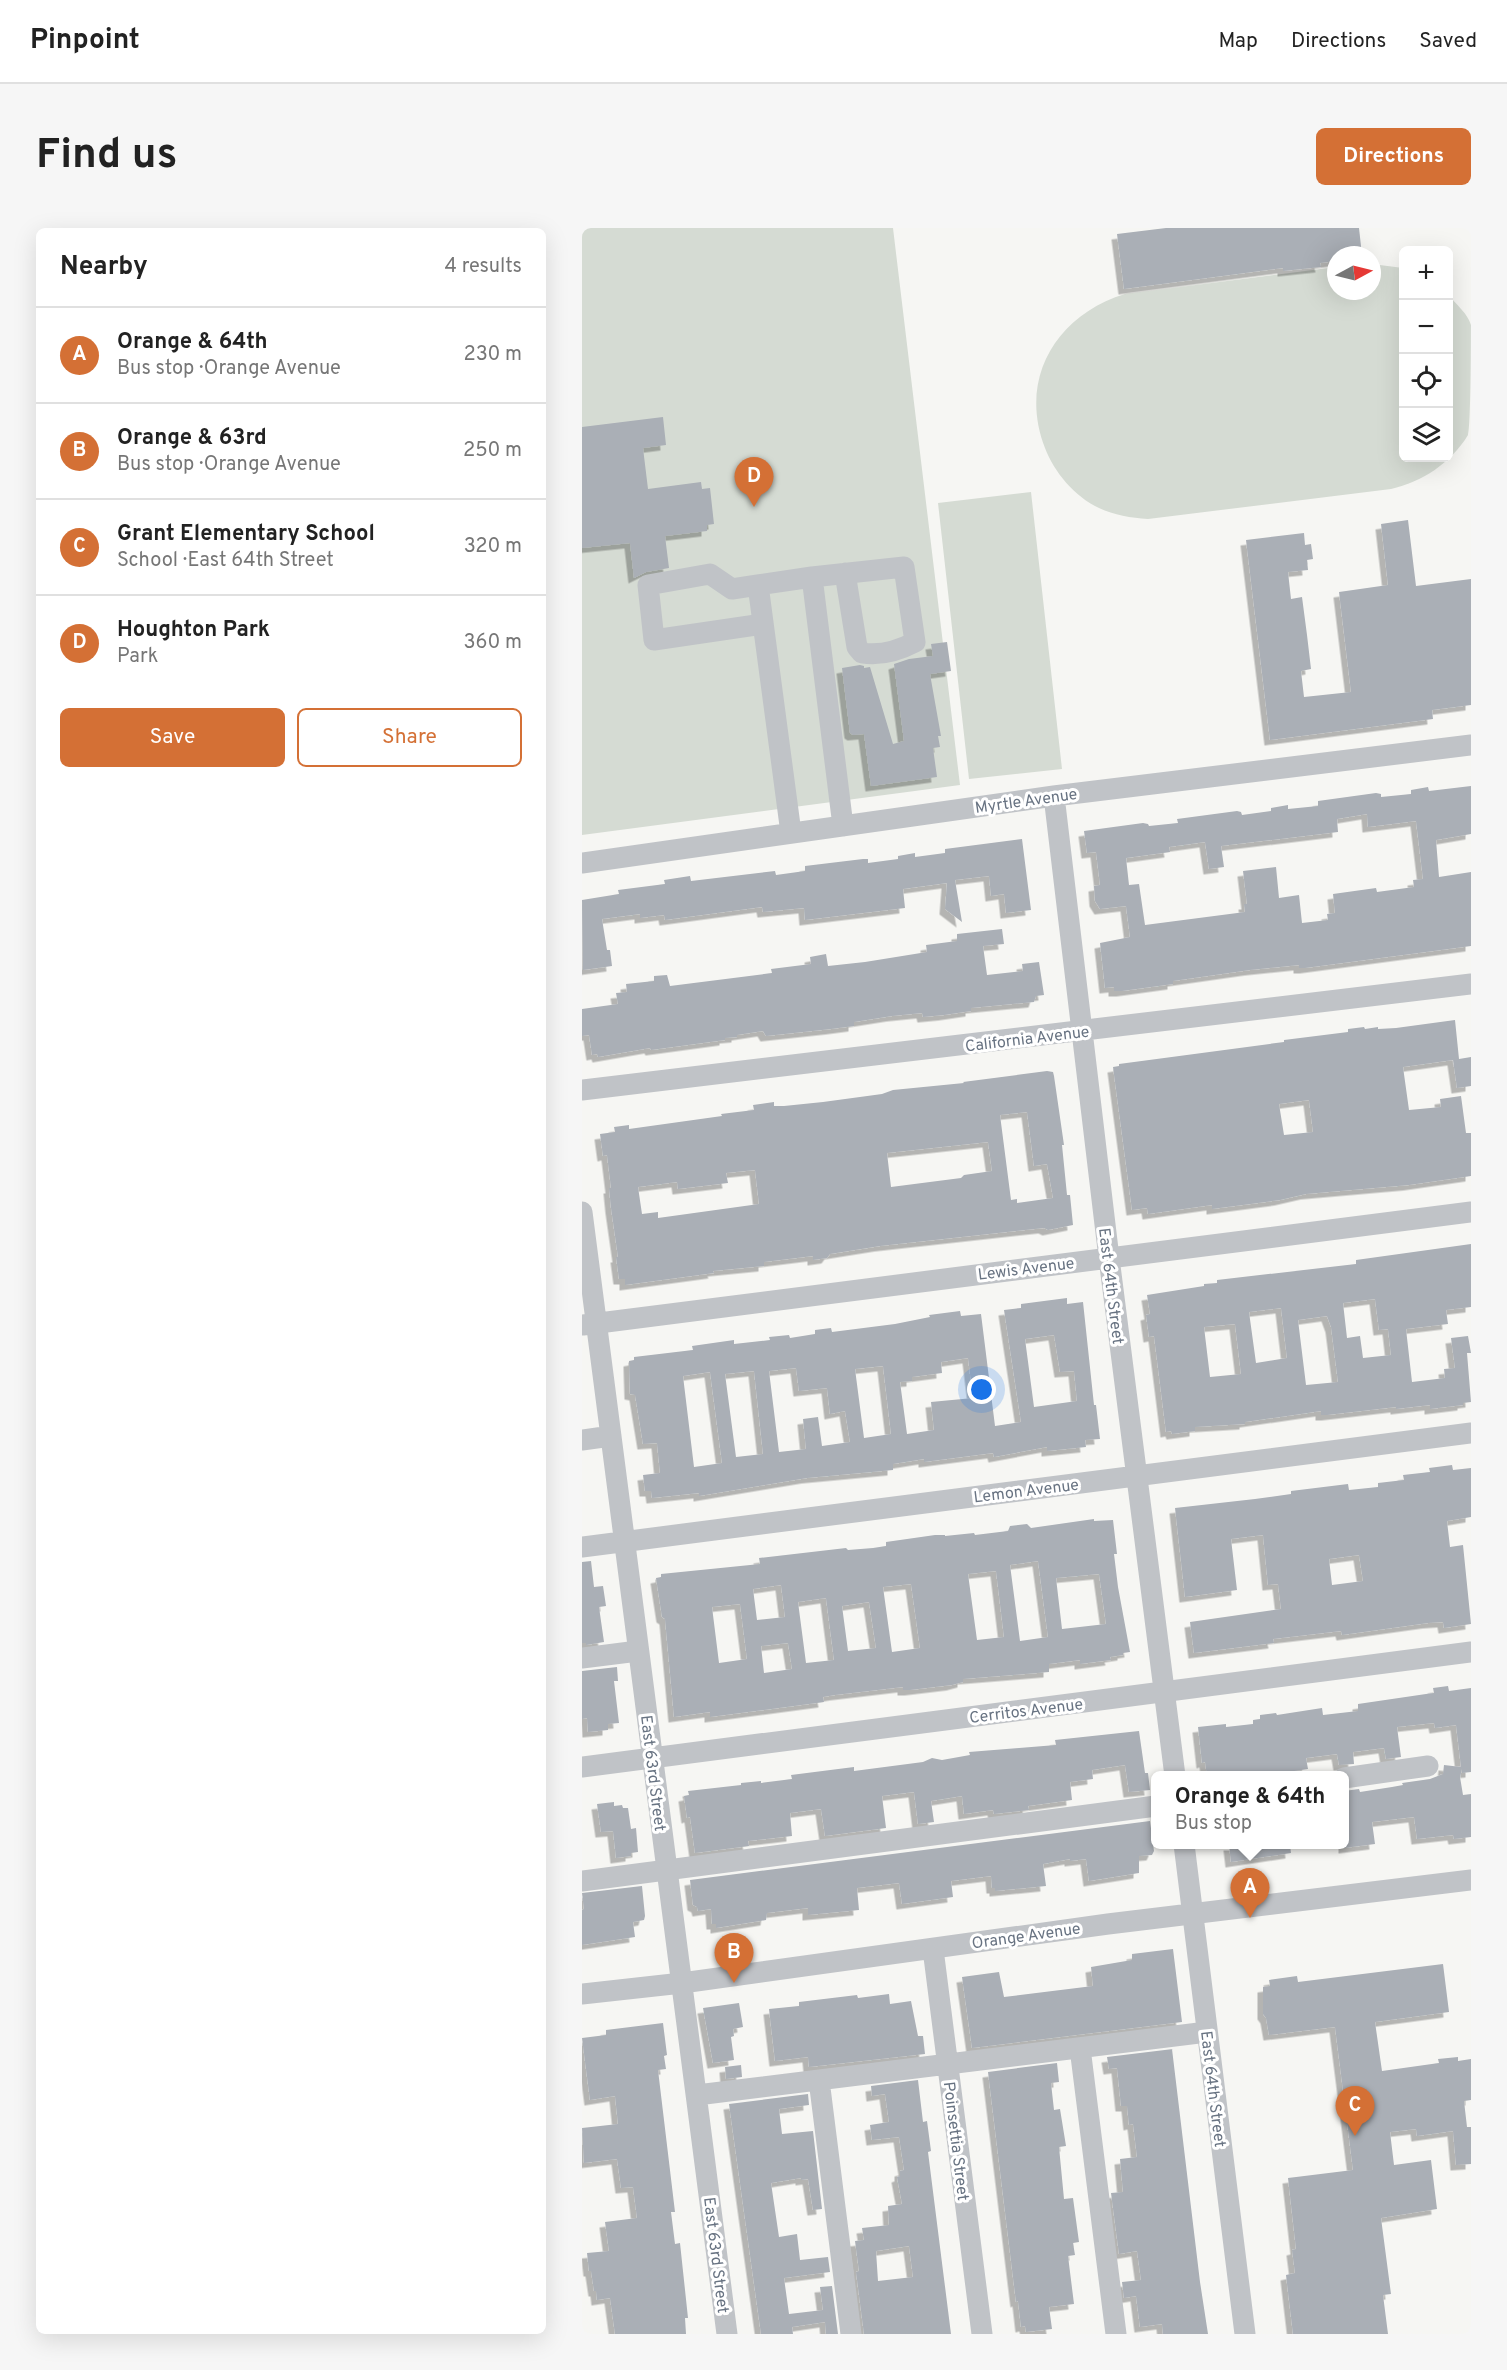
<!DOCTYPE html>
<meta charset="utf-8">
<style>
body{margin:0;font-family:Overpass,sans-serif;background:#f6f6f6;color:#222}
.controls{position:absolute;right:18px;top:18px;display:grid;overflow:hidden;border-radius:9px;box-shadow:0 6px 24px #0002}
.controls button{width:54px;height:54px;display:grid;place-items:center;padding:0;border:0;border-bottom:2px solid #e0e0e0;background:#fff;color:#222;font:30px sans-serif}
.compass{position:absolute;left:745px;top:18px;width:54px;height:54px;border-radius:50%;background:#fff;box-shadow:0 6px 24px #0002;rotate:83deg}
.you{position:absolute;left:400px;top:1162px;width:21px;height:21px;margin:-15px;border:4px solid #fff;border-radius:50%;background:#1a73e8;box-shadow:0 0 0 9px #1a73e833}
.badge{display:grid;place-items:center;width:39px;height:39px;border-radius:50%;background:#d47035;color:#fff;font-size:20px;font-weight:700}
.pin{position:absolute;translate:-50% -50px;filter:drop-shadow(0 2px 3px #0008)}
.pin::after{content:'';position:absolute;top:32px;width:21px;height:18px;background:inherit;clip-path:polygon(0 0,100% 0,50% 100%)}
.popup{position:absolute;left:569px;top:1543px;width:198px;height:78px;box-sizing:border-box;display:grid;place-content:center;border-radius:9px;background:#fff;filter:drop-shadow(0 2px 4px #0005);font-size:20px;white-space:nowrap;color:#767676}
.popup b{font-size:22px;color:#222}
.popup::after{content:'';position:absolute;left:50%;top:100%;margin-left:-12px;border:12px solid transparent;border-top-color:#fff}
.list{margin:0;padding:0;list-style:none}
h2{display:flex;justify-content:space-between;align-items:center;height:78px;margin:0;padding:0 24px;font-size:26px}
h2 small{font-size:20px;font-weight:400;color:#767676}
.list li{display:grid;grid-template-columns:39px 1fr auto;gap:18px;align-items:center;box-sizing:border-box;height:96px;padding:0 24px;border-top:2px solid #e0e0e0}
.list b{display:block;font-size:22px;white-space:nowrap}
.list p{margin:0;font-size:20px;white-space:nowrap;color:#767676}
.list em{font-size:20px;font-style:normal;color:#767676}
.actions{display:flex;gap:12px;padding:18px 24px}
.actions a{flex:1;padding:14px 0;border:2px solid #d47035;border-radius:9px;text-align:center;font-size:21px;color:#d47035}
.actions .main{background:#d47035;color:#fff}
.icon{flex:none;width:33px;height:33px;fill:none;stroke:currentColor;stroke-width:2;stroke-linecap:round;stroke-linejoin:round}
.map{position:relative;flex:none;width:889px;height:2106px;overflow:hidden;border-radius:9px}
header{display:flex;align-items:center;gap:36px;box-sizing:border-box;height:84px;padding:0 30px;background:#fff;border-bottom:2px solid #e0e0e0}
header strong{font-size:28px}
nav{display:flex;gap:33px;margin-inline-start:auto;font-size:21px}
.intro{display:flex;align-items:center;justify-content:space-between;box-sizing:border-box;height:144px;padding:0 36px}
h1{margin:0;font-size:42px}
.button{padding:15px 27px;border-radius:9px;background:#d47035;color:#fff;font-size:21px;font-weight:700}
main{display:flex;gap:36px;padding:0 36px}
aside{flex:1;background:#fff;border-radius:9px;box-shadow:0 6px 24px #0002}
.map>svg:first-child{display:block}
.green{fill:#d5dbd3}
.building{fill:#aaafb6;fill-rule:evenodd;filter:url(#shadow)}
.lines{fill:none;stroke-linecap:round;stroke-linejoin:round}
.minor{stroke:#c0c3c7;stroke-width:21}
.labels{text-anchor:middle;stroke-width:6;stroke-linejoin:round;paint-order:stroke}
.street-label{font-size:16px;fill:#687382;stroke:#fff}
</style>
<header>
<strong>Pinpoint</strong>
<nav><a>Map</a><a>Directions</a><a>Saved</a></nav>
</header>
<div class="intro"><h1>Find us</h1><a class="button">Directions</a></div>
<main>
<aside>
<h2>Nearby<small>4 results</small></h2>
<ul class="list">
<li><span class="badge">A</span><div><b>Orange &amp; 64th</b><p>Bus stop · Orange Avenue</p></div><em>230 m</em></li>
<li><span class="badge">B</span><div><b>Orange &amp; 63rd</b><p>Bus stop · Orange Avenue</p></div><em>250 m</em></li>
<li><span class="badge">C</span><div><b>Grant Elementary School</b><p>School · East 64th Street</p></div><em>320 m</em></li>
<li><span class="badge">D</span><div><b>Houghton Park</b><p>Park</p></div><em>360 m</em></li>
</ul>
<div class="actions"><a class="main">Save</a><a>Share</a></div>
</aside>
<div class="map">
<svg width="889" height="2106" viewBox="0 0 889 2106">
<defs>
<filter id="shadow"><feDropShadow dx="-5.5" dy="5.5" stdDeviation="0" flood-color="#0004"/></filter>
</defs>
<rect width="100%" height="100%" fill="#f6f6f3"/>
<path class="green" d="M0,0H311L378,557L0,607Z
M790,36L821,40L822,230H866L867,68C874,76 886,86 889,97C889,109 889,199 886,207C869,235 840,254 809,261L566,291C549,290 532,287 517,280C493,269 472,244 463,220C436,151 474,87 543,66L754,39V63H790Z
M449,264L480,541L387,551L356,275Z"/>
<path class="building" d="M584,0H777L780,27H754V33L738,35L739,39L701,43V40L542,61L535,6Z
M81,189L84,217L61,220L66,261L119,254L120,261L128,260L132,296L125,297V303L83,308L87,340L64,344L52,350L48,315L0,320V199Z
M826,292L834,358L889,351V477L850,482L851,491L688,512L664,312L722,305L723,317L729,316L731,331L725,332L726,342L706,344L709,371L720,369L725,407L729,441L719,443L722,469L769,464L757,364L806,357L799,296Z
M365,414L369,443L348,446L359,508H356L358,519L351,520L355,549L289,558L282,506L271,507L268,505L260,440L278,437L282,438V440L288,439L311,516L322,513L312,436L327,431L351,428L349,416Z
M889,558V606L854,612L857,649L889,644V718L723,740H717V737L668,742L591,753V756L540,763H532V759L523,760L518,715L548,709L544,678L518,681L513,673L512,658L518,657L514,624L505,625L502,603L561,595L566,596L567,598L596,595L595,591L655,583L659,584L660,587L689,583V580L706,577V581L736,578V573L794,565L799,566V569L829,566V562L846,559L847,563ZM785,586L786,599L834,593L841,651L831,652L832,659L795,664L794,660L751,666L753,685L745,686L746,692L720,695L717,667L697,670L694,639L661,643L665,676H662L663,684L563,697L557,656L547,657L544,630L588,624L587,619L623,614L627,641L642,639L639,618L756,604L755,591Z
M440,611L449,682L424,685L422,666L409,668L407,648L373,652L380,694L363,681L365,655L321,661L323,680L223,692L222,680L181,684L180,679L83,692L82,687L58,690V686L20,691L25,722H28L30,738L1,742L0,672L37,666L36,662L83,656L82,652L108,648L109,653L193,643L194,647L223,643V638L281,631H286V635L316,631V628L333,625V629L363,625V621Z
M420,701L422,716L401,718L405,747L441,743L440,736L457,734L462,767L454,768L452,774L389,780V783L362,787L341,789L340,785L310,788L272,794V798L249,801L184,808L181,803L155,807V809L143,810V812L69,822L68,820L16,829L15,826L10,827L7,807L0,808V781L36,776L34,765L45,764L44,756L72,753V748L85,747L88,758L190,745L189,741L229,736L228,729L244,726L246,738L283,734L345,724L344,717L375,713V706Z
M873,792L877,831L889,829V858L875,860L871,832L821,839L827,882L859,879L858,871L879,868L884,905H889V948L827,957L724,966L698,972L630,981V977L566,986L565,980L550,982L531,839L537,838V836L702,814V812L766,804V801L782,799L783,801L796,799V801L814,800ZM727,872L731,904L702,907L697,876Z
M465,843L471,844L472,848L482,917H480L485,967H488L491,997L466,1002L462,1000L443,1002L298,1018L248,1026L245,1030L231,1032V1028L182,1034V1038L131,1043L132,1045L43,1057V1051H37L34,1029H36L29,980L27,960H29L25,927L21,928L18,906L33,904L32,899L47,897V901L140,888L139,886L172,882L171,877L192,874V878H202L241,874L300,866L311,862L382,855L381,854ZM445,884L452,938L465,936L471,970L435,975V971L429,972L418,887ZM406,914L410,943L382,947L379,950L309,959L305,925ZM173,942L177,976L76,990V984L60,986L56,959L95,954L96,961L146,955L144,945Z
M889,1016V1079L864,1082L866,1096L824,1101L830,1154L863,1150L862,1141L873,1140L869,1110L886,1108L889,1125H885L889,1174L881,1175V1177L848,1181V1177L814,1181V1179L745,1187H739V1183L663,1194V1196L613,1199V1203L590,1206L589,1203L584,1204L572,1108L567,1109L564,1087L568,1086L565,1067L622,1058V1056L635,1055V1052L774,1036V1032ZM793,1071L797,1102L806,1101L809,1127L781,1130L778,1108L765,1110L761,1075ZM699,1080L705,1130L674,1135L667,1084ZM745,1088L749,1099L756,1154L724,1157L716,1092ZM653,1096L659,1146L628,1149L622,1099Z
M485,1070V1076L501,1074L512,1177H514L518,1211L503,1212L504,1219L465,1223V1219L412,1229L411,1225L342,1234V1231L311,1236V1242L225,1250L117,1268V1265L70,1270L69,1263H63L61,1247L78,1245L75,1215L61,1216L53,1167L48,1166L47,1133L52,1132V1129L111,1122L110,1118L152,1112V1116L188,1112L187,1109L207,1107L208,1110L233,1106V1102L249,1100L250,1104L313,1096L348,1089L347,1087L378,1083L379,1088L399,1086L413,1198L439,1194L422,1082L439,1080V1076ZM472,1107L478,1144L492,1143L495,1173L452,1179L443,1111ZM386,1130L391,1170L349,1174L352,1202L325,1206L318,1154L330,1153V1149L360,1145L359,1134ZM301,1138L309,1206L282,1210L273,1141ZM214,1140L217,1163L245,1160L248,1186L263,1183L268,1214L240,1218L236,1189L221,1191L224,1221L197,1224L187,1143ZM172,1143L181,1226L154,1229L143,1146ZM128,1144L140,1235L112,1239L101,1148Z
M870,1237L871,1242L889,1240V1289L865,1293L868,1319L881,1317L889,1396L862,1400L861,1394L846,1395L760,1407L759,1403L691,1411L692,1415L612,1425L608,1394L699,1381L696,1356L686,1357L681,1307L649,1311L655,1362L603,1369L593,1280L673,1271L709,1266V1263L766,1256L767,1262L796,1259V1255L822,1252L821,1247L848,1244L847,1240ZM777,1327L781,1353L750,1357L747,1331Z
M512,1291V1293L531,1292L535,1326H532L536,1359L548,1424L541,1425V1427L528,1429L529,1432L498,1436V1432L467,1436V1444L381,1451V1454L370,1457L328,1462H321V1459L253,1467L241,1469L242,1474L128,1489V1484L92,1489L83,1391L80,1389L74,1350L79,1349V1346L178,1336L177,1330L264,1320L266,1322L291,1320L304,1318V1314L353,1307H363V1308L392,1305L393,1307L426,1303L428,1298L445,1296L449,1300ZM456,1333L466,1409L438,1413L428,1337ZM414,1343L422,1409L395,1412L386,1346ZM517,1346L524,1396L480,1401L474,1350ZM329,1356L338,1420L310,1424L301,1359ZM199,1357L203,1389L175,1392L171,1361ZM244,1370L252,1432L224,1435L216,1374ZM287,1374L294,1420L266,1423L260,1378ZM158,1376L165,1431L137,1435L130,1379ZM206,1415L210,1441L182,1445L179,1418Z
M9,1333L12,1359L21,1358L24,1378L17,1379L22,1414L4,1417V1415H0V1334Z
M35,1439L36,1453H32L37,1495L26,1496V1502L6,1504L5,1490L0,1491V1443Z
M866,1458L867,1463L889,1460V1544L880,1545V1541L878,1549L881,1567L889,1566V1609L872,1611L871,1607L835,1611L832,1589L790,1594L793,1616L762,1620V1563L777,1561L778,1564L810,1559L821,1557L820,1555L848,1551L861,1546L862,1537L879,1539L874,1497L853,1500L852,1495L815,1499L819,1529L804,1531L802,1520L771,1524L772,1536L757,1537L755,1526L724,1530L726,1541L678,1548H625L623,1534L620,1535L616,1499L644,1496V1499L671,1496V1492L678,1491V1487L694,1485L695,1487L740,1480L741,1487L776,1483V1476L844,1466L852,1465L851,1460Z
M557,1503L563,1545H566L568,1562L547,1564L543,1537L510,1542L511,1551L488,1554L490,1572L446,1578L447,1582L412,1586L411,1582L382,1586L380,1568L349,1573L352,1594L336,1596L332,1564L300,1568L304,1600L243,1608L239,1581L208,1585L210,1608L166,1613L167,1618L113,1625L108,1589L105,1590L102,1568L107,1567L106,1563L159,1557V1555L179,1553V1555L210,1551L209,1547L272,1539V1543L341,1534L350,1530L360,1532L388,1527L387,1524L474,1517L473,1512Z
M32,1574V1578L40,1577L41,1580H46L49,1601L54,1600L56,1624L49,1625V1628L34,1630L31,1603L19,1604L15,1576Z
M568,1593L572,1623L570,1627L557,1628V1645L507,1653L504,1631L488,1633V1631L461,1636L464,1658L413,1663V1660H410L409,1648L369,1653L371,1669L320,1676L317,1655L275,1660L277,1682L226,1687V1680L185,1685L184,1692L134,1700V1696H130L129,1681L116,1683L115,1679L111,1677L108,1652Z
M647,1617H708L709,1625L649,1634Z
M60,1658L63,1688L62,1692L51,1694L53,1709L0,1717V1682L2,1681L0,1665Z
M591,1721L600,1794L390,1820L380,1749L417,1744L422,1769L511,1758L509,1739L550,1732V1726Z
M861,1736L867,1784L793,1794L800,1843L857,1835L856,1831L876,1829V1833L889,1831V1872L882,1873L885,1899H889V1936L874,1937L871,1903L835,1908L834,1901L808,1904L812,1937L849,1932L855,1981L799,1990L809,2066L801,2067L806,2106H711L704,2047L713,2045L710,2022L714,2021L706,1950L771,1942L753,1799L687,1807L684,1790L681,1786V1759L688,1758L687,1752L715,1748L716,1754Z
M307,1766L308,1776L329,1773L336,1808H341L343,1826L227,1839L226,1829L193,1833L187,1781L217,1778V1774L275,1767L276,1770Z
M157,1775L161,1799L151,1801L152,1808L149,1809L152,1832L131,1835L121,1780Z
M81,1795L85,1827L82,1828L84,1841L76,1842L93,1984H89L93,2016L98,2015L106,2090H103L104,2106H33L28,2070L15,2072L14,2063H12L9,2043H7L5,2025L27,2023L23,1994L55,1990L51,1959L39,1960L35,1931L2,1935L0,1900L36,1896L33,1868L8,1872L0,1810L24,1807V1802Z
M590,1821L618,2054L626,2106H581L580,2096L558,2099L554,2068L542,2070L540,2054L559,2052L555,2023L537,2026L529,1965L541,1964L538,1931L555,1929L551,1896L547,1897L545,1878H539L535,1840L527,1841L525,1829L591,1821Z
M475,1835L477,1854L469,1855L472,1882L478,1881L484,1918L477,1919L482,1971L491,1970L497,2014L491,2015L493,2027L486,2028L492,2076L467,2079L470,2101L444,2104L443,2098L439,2099L436,2073L434,2074L406,1844Z
M159,1837L160,1849L144,1851L143,1839Z
M336,1852L341,1894L345,1893L349,1923L346,1924L369,2106H282L274,2044L277,2043L273,2013L282,2012L280,2000L307,1997L306,1978L320,1976L315,1949L318,1948V1943L322,1942L317,1909L290,1912L288,1897L307,1894L303,1866L290,1868L289,1858ZM327,2018L331,2049L296,2053L294,2023Z
M226,1866L227,1877L197,1881L200,1906L231,1903L240,1981L231,1982L226,1951L219,1952V1950L189,1955L197,2009L215,2006L218,2032L246,2029L248,2044L202,2050L207,2086L241,2082L238,2059L250,2058L256,2106H244L243,2094L210,2099L211,2106H179L147,1876Z"/>
<g class="lines">
<path class="minor" d="M230,349L322,339L333,414C316,423 299,428 280,425L275,419L263,345
M176,357L150,361L128,346L66,357L72,412L181,396
M472,568L527,1030L593,1548
M209,605L176,357L230,349L261,598
M0,635L472,568L889,517
M0,862L889,756
M0,984L145,2106
M1,1097L889,984
M0,1212L29,1208
M0,1319L889,1205
M0,1430L56,1423
M0,1539L889,1424
M762,1550L846,1538
M602,1616L663,2106
M0,1653L574,1578
M351,1721L400,2106
M0,1766L100,1755L526,1696L889,1652
M498,1820L534,2106
M237,1852L269,2106
M115,1867L625,1804"/>
</g>
<g class="labels">
<g class="street-label">
<text transform="translate(444 572) rotate(-8)" y="6">Myrtle Avenue</text>
<text transform="translate(445 810) rotate(-7)" y="6">California Avenue</text>
<text transform="translate(444 1040) rotate(-7)" y="6">Lewis Avenue</text>
<text transform="translate(530 1058) rotate(83)" y="6">East 64th Street</text>
<text transform="translate(444 1262) rotate(-7)" y="6">Lemon Avenue</text>
<text transform="translate(444 1482) rotate(-7)" y="6">Cerritos Avenue</text>
<text transform="translate(72 1545) rotate(83)" y="6">East 63rd Street</text>
<text transform="translate(444 1707) rotate(-8)" y="6">Orange Avenue</text>
<text transform="translate(632 1861) rotate(83)" y="6">East 64th Street</text>
<text transform="translate(375 1913) rotate(83)" y="6">Poinsettia Street</text>
<text transform="translate(135 2027) rotate(83)" y="6">East 63rd Street</text>
</g>
</g>
</svg>
<div class="controls">
<button>+</button>
<button>−</button>
<button><svg class="icon" aria-label="locate" viewBox="0 0 24 24"><circle cx="12" cy="12" r="6"/><path d="M12 2v4M12 18v4M2 12h4M18 12h4"/></svg></button>
<button><svg class="icon" aria-label="layers" viewBox="0 0 24 24"><path d="M12 4l9 5-9 5-9-5zM3 14l9 5 9-5"/></svg></button>
</div>
<svg class="compass" viewBox="-18 -18 36 36"><path d="M0-13l5 13h-10z" fill="#e53935"/><path d="M0 13l5-13h-10z" fill="#767676"/></svg>
<div class="you"></div>
<div class="pin badge" style="left:668px;top:1690px">A</div>
<div class="popup"><b>Orange &amp; 64th</b>Bus stop</div>
<div class="pin badge" style="left:152px;top:1755px">B</div>
<div class="pin badge" style="left:773px;top:1908px">C</div>
<div class="pin badge" style="left:172px;top:279px">D</div>
</div>
</main>
